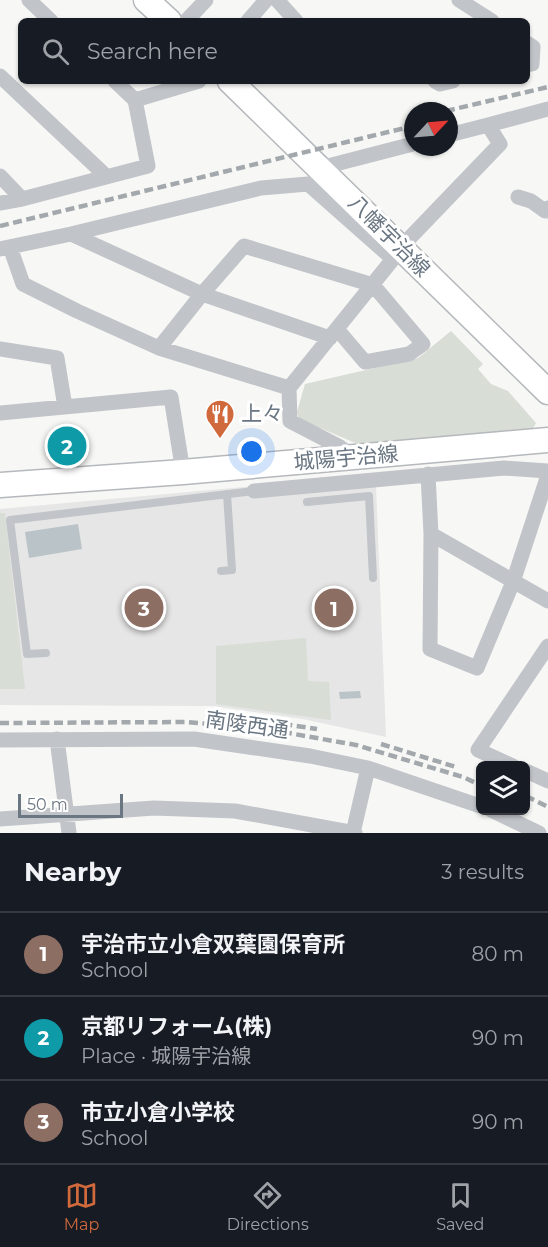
<!DOCTYPE html>
<meta charset="utf-8">
<style>
body{margin:0;font-family:Montserrat,"Noto Sans JP",sans-serif;background:#20242c;color:#f1f3f6}
.controls{position:absolute;right:18px;bottom:18px;display:grid;overflow:hidden;border-radius:9px;box-shadow:0 2px 4px #0004}
.controls button{width:54px;height:54px;display:grid;place-items:center;padding:0;border:0;border-bottom:2px solid #363941;background:#171b24;color:#f1f3f6;font:30px sans-serif}
.compass{position:absolute;left:404px;top:102px;width:54px;height:54px;border-radius:50%;background:#171b24;box-shadow:0 2px 4px #0004;rotate:64deg}
.scale{position:absolute;left:18px;bottom:15px;width:105px;box-sizing:border-box;padding-left:6px;border:3px solid #6a7682;border-top:0;font-size:16px;line-height:21px;white-space:nowrap;color:#6a7682;-webkit-text-stroke:4px #fff;paint-order:stroke}
.you{position:absolute;left:252px;top:452px;width:21px;height:21px;margin:-15px;border:4px solid #fff;border-radius:50%;background:#1a73e8;box-shadow:0 0 0 9px #1a73e833}
.badge{display:grid;place-items:center;width:39px;height:39px;border-radius:50%;background:#d0693c;color:#fff;font-size:20px;font-weight:700}
.pin{position:absolute;translate:-50% -50%;border:3px solid #fff;box-shadow:0 2px 6px #0006}
.list{margin:0;padding:0;list-style:none}
h2{display:flex;justify-content:space-between;align-items:center;height:78px;margin:0;padding:0 24px;font-size:26px}
h2 small{font-size:20px;font-weight:400;color:#9ea1a6}
.list li{display:grid;grid-template-columns:39px 1fr auto;gap:18px;align-items:center;box-sizing:border-box;height:84px;padding:0 24px;border-top:2px solid #363941}
.list b{display:block;font-size:22px;white-space:nowrap}
.list p{margin:0;font-size:20px;white-space:nowrap;color:#9ea1a6}
.list em{font-size:20px;font-style:normal;color:#9ea1a6}
.icon{flex:none;width:33px;height:33px;fill:none;stroke:currentColor;stroke-width:2;stroke-linecap:round;stroke-linejoin:round}
.map{position:relative;flex:none;width:548px;height:833px;overflow:hidden}
.search{position:absolute;background:#171b24;box-shadow:0 2px 4px #0004;left:18px;right:18px;top:18px;height:66px;display:flex;align-items:center;gap:15px;box-sizing:border-box;padding:0 21px;border-radius:9px;color:#9ea1a6;font-size:22px}
.sheet{height:330px;background:#171b24}
nav{display:flex;justify-content:space-around;align-items:center;box-sizing:border-box;height:84px;border-top:2px solid #363941;background:#171b24;font-size:16px;color:#9ea1a6}
nav a{display:grid;justify-items:center;gap:3px}
nav .on{color:#d0693c}
.map>svg:first-child{display:block}
.built{fill:#e5e6e5}
.green{fill:#d8ddd6}
.water{fill:#bac3c7}
.lines{fill:none;stroke-linecap:round;stroke-linejoin:round}
.primary-casing{stroke:#b5b8bc;stroke-width:27}
.service{stroke:#c1c4c8;stroke-width:8}
.minor{stroke:#c1c4c8;stroke-width:15}
.primary{stroke:#fff;stroke-width:24}
.rail{stroke:#a3a8ad;stroke-width:4.5;stroke-dasharray:9 4.5;stroke-linecap:butt}
.labels{text-anchor:middle;stroke-width:6;stroke-linejoin:round;paint-order:stroke}
.street-label{font-size:21px;fill:#6a7682;stroke:#fff}
.poi-label{font-size:21px;fill:#6a7682;stroke:#fff;text-anchor:start}
</style>
<div class="map">
<svg width="548" height="833" viewBox="0 0 548 833">
<rect width="100%" height="100%" fill="#f7f7f5"/>
<path class="built" d="M255,486L256,497L279,496L376,486L386,737L303,719L214,706L0,705V509Z"/>
<path class="green" d="M451,331L483,364L478,369L491,384L508,391L536,423L532,430L360,445L299,419L297,412L305,384L418,358Z
M0,513H5L25,689H0Z
M306,638L308,681L329,682L331,720L216,704V646Z"/>
<path class="water" d="M78,524L82,549L29,558L25,532Z
M360,691L361,698L340,699L339,692Z"/>
<g class="lines">
<g class="primary-casing">
<path id="primary" d="M146,0L169,21
M230,81L548,392
M0,485L183,472L548,440"/>
</g>
<path class="service" d="M307,502L369,496L373,578
M221,571L232,570L227,494
M46,653L27,654L10,520L254,491"/>
<path class="minor" d="M29,0L51,21
M277,0L296,21
M459,0L492,21
M186,21L206,0
M248,21L266,0
M527,43L533,47L532,64L527,65
M0,76L106,176
M115,81L135,100
M435,81L440,84L453,81
M488,125L548,109
M320,168L413,144
M0,176L22,199L148,166L135,100L199,81
M518,197L531,201L545,211L548,208
M0,203L22,199
M71,234L202,294L244,246L373,285L423,344L409,354L365,362L337,329
M10,247L23,284L77,311L159,348L289,388L393,259L401,247L500,144L488,125L449,135
M0,249L71,234L261,188L308,184L393,259
M159,348L202,294L330,338
M0,349L57,358L65,407
M289,388L290,421L340,447L354,457
M0,413L171,397L183,472
M428,474L431,534L430,649L477,668L513,582L548,475
M254,491L504,468L548,471
M431,534L548,601
M57,739L69,833
M0,740L194,739L310,756L368,768L480,806
M513,766L478,750L548,646
M526,771L548,781
M491,810L539,833
M0,819L154,808L235,811L355,833
M353,833L368,768"/>
<use href="#primary" class="primary"/>
<path class="rail" d="M446,111L548,87
M0,226L413,126
M270,722L317,729
M0,723L187,722L266,729L356,745L463,777L480,785
M381,744L456,767
M526,796L548,807"/>
</g>
<defs>
<g id="restaurant-pin" transform="scale(1.5)"><path d="M0 17L-7.5 6A9.5 9.5 0 1 1 7.5 6Z" fill="#d0693c" stroke="#fff"/><path d="M-5-6h1v4h1v-4h1v4h1v-4h1v5L-1.5 .5V6h-2V.5L-5-1ZM5-6V6H3V1.5H1.5Q1.5-4 5-6Z" fill="#fff"/></g>
</defs>
<g fill-rule="evenodd">
<use href="#restaurant-pin" x="220" y="414"/>
</g>
<g class="labels">
<g class="street-label">
<text transform="translate(389 236) rotate(45)" y="7">八幡宇治線</text>
<text transform="translate(346 458) rotate(-5)" y="7">城陽宇治線</text>
<text transform="translate(247 725) rotate(8)" y="7">南陵西通</text>
</g>
<g class="poi-label">
<text x="241" y="421">上々</text>
</g>
</g>
</svg>
<div class="controls">
<button><svg class="icon" aria-label="layers" viewBox="0 0 24 24"><path d="M12 4l9 5-9 5-9-5zM3 14l9 5 9-5"/></svg></button>
</div>
<svg class="compass" viewBox="-18 -18 36 36"><path d="M0-13l5 13h-10z" fill="#e53935"/><path d="M0 13l5-13h-10z" fill="#9ea1a6"/></svg>
<div class="scale">50 m</div>
<div class="you"></div>
<div class="pin badge" style="left:334px;top:608px;background:#8d6e63">1</div>
<div class="pin badge" style="left:67px;top:446px;background:#0f9aa8">2</div>
<div class="pin badge" style="left:144px;top:608px;background:#8d6e63">3</div>
<div class="search"><svg class="icon" aria-label="search" viewBox="0 0 24 24"><circle cx="10" cy="10" r="6"/><path d="M15 15l6 6"/></svg>Search here</div>
</div>
<section class="sheet">
<h2>Nearby<small>3 results</small></h2>
<ul class="list">
<li><span class="badge" style="background:#8d6e63">1</span><div><b>宇治市立小倉双葉園保育所</b><p>School</p></div><em>80 m</em></li>
<li><span class="badge" style="background:#0f9aa8">2</span><div><b>京都リフォーム(株)</b><p>Place · 城陽宇治線</p></div><em>90 m</em></li>
<li><span class="badge" style="background:#8d6e63">3</span><div><b>市立小倉小学校</b><p>School</p></div><em>90 m</em></li>
</ul>
</section>
<nav>
<a class="on"><svg class="icon" aria-label="map" viewBox="0 0 24 24"><path d="M3 6l6-2 6 2 6-2v14l-6 2-6-2-6 2zM9 4v14M15 6v14"/></svg>Map</a>
<a><svg class="icon" aria-label="directions" viewBox="0 0 24 24"><path d="M12 3l9 9-9 9-9-9zM9 14v-3h6M13 9l2 2-2 2"/></svg>Directions</a>
<a><svg class="icon" aria-label="saved" viewBox="0 0 24 24"><path d="M7 4h10v16l-5-4-5 4z"/></svg>Saved</a>
</nav>
